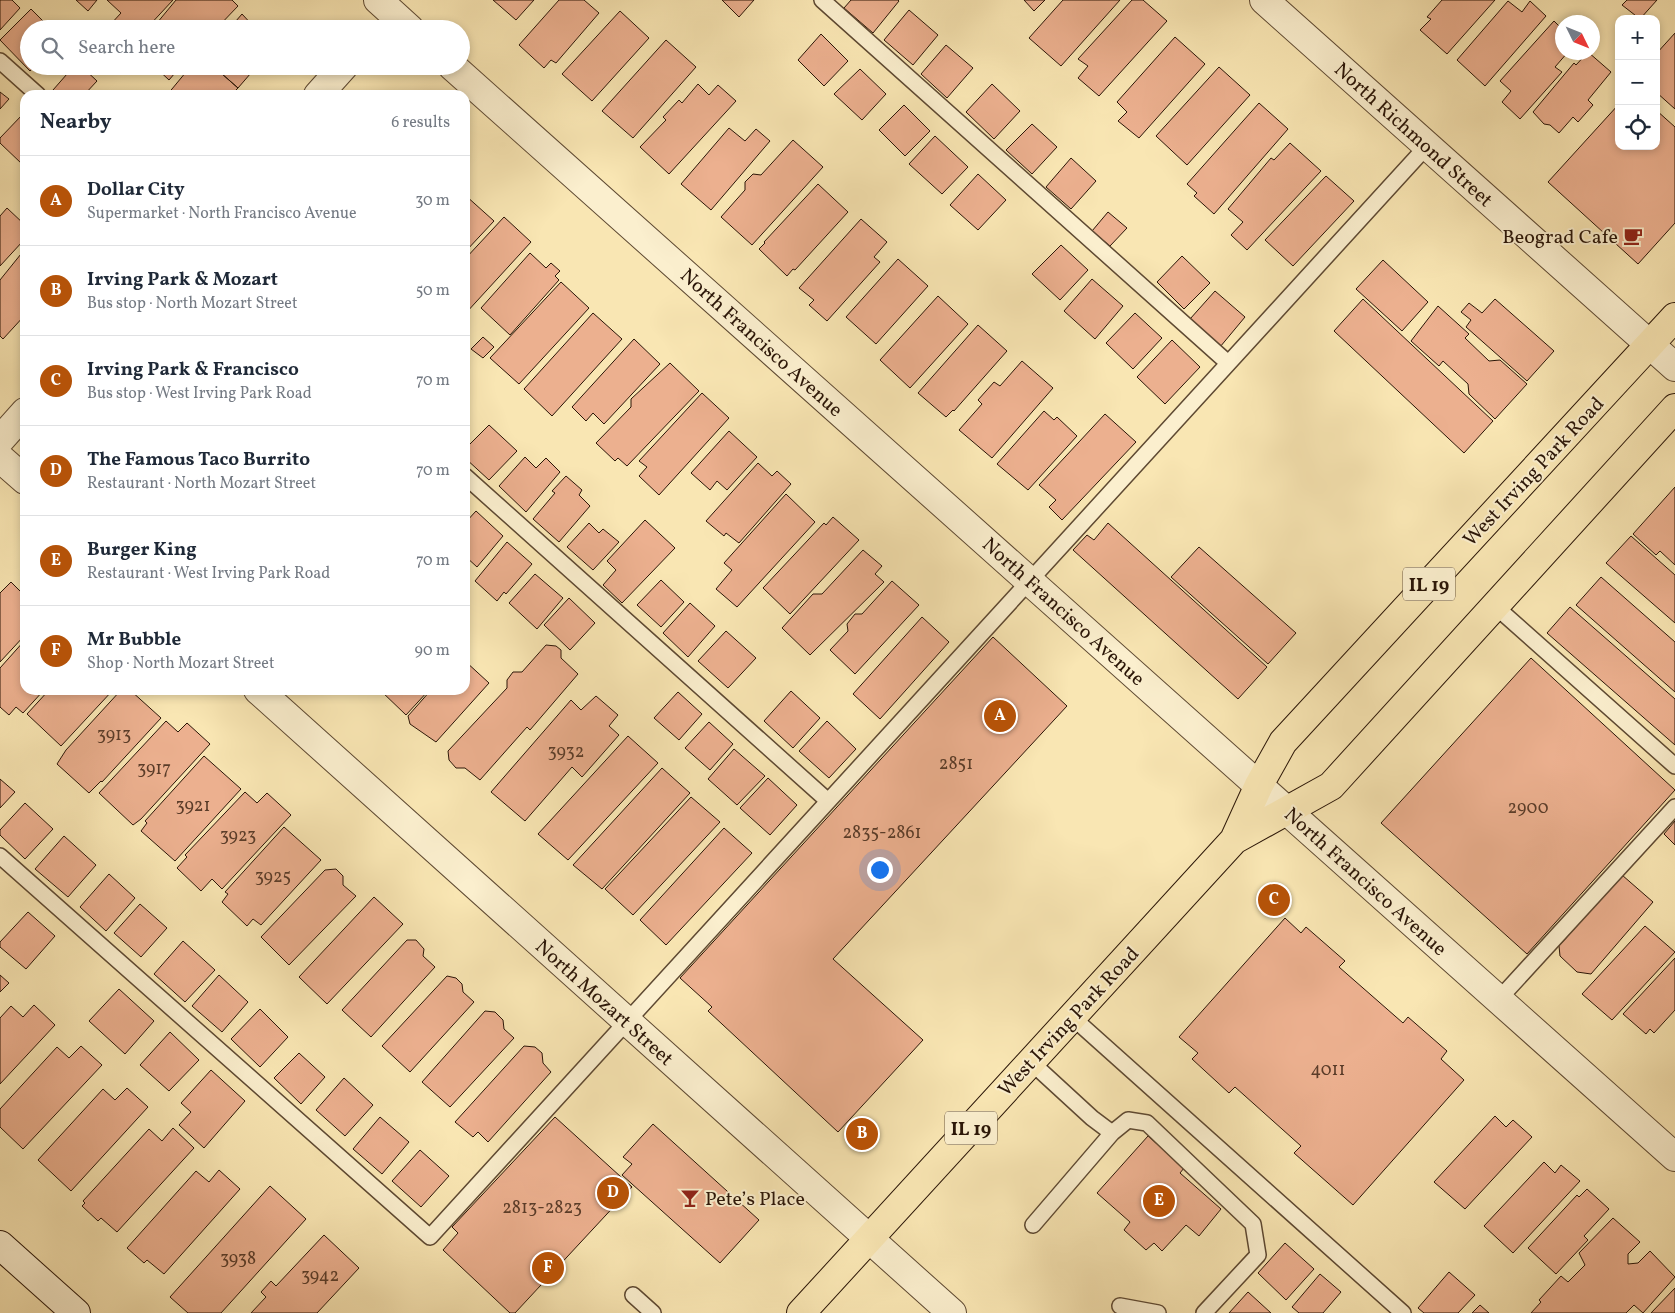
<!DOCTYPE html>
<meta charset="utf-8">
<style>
body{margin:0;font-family:Vollkorn,serif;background:#f6f6f7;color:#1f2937}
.controls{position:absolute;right:15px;top:15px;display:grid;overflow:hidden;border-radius:10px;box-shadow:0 2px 8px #0003}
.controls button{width:45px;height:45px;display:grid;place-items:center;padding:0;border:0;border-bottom:1px solid #e0e1e3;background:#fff;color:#1f2937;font:25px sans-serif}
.compass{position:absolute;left:1555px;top:15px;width:45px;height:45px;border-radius:50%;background:#fff;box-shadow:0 2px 8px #0003;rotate:133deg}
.you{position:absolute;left:879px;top:869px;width:18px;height:18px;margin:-12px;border:4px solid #fff;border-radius:50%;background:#1a73e8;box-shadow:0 0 0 8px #1a73e833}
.badge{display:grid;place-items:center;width:32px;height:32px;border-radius:50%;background:#b45309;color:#fff;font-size:16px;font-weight:700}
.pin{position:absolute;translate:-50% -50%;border:2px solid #fff;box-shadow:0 1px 5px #0006}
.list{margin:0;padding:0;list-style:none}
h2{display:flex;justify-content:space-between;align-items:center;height:65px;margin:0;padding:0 20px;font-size:21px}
h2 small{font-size:16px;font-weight:400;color:#747a83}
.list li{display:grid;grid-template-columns:32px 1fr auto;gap:15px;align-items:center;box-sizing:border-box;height:90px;padding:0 20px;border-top:1px solid #e0e1e3}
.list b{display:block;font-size:19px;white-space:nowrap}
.list p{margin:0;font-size:16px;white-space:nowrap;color:#747a83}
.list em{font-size:16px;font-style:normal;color:#747a83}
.icon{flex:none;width:28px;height:28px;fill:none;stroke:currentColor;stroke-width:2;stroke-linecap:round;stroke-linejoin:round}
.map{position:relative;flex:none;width:1675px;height:1313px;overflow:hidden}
.search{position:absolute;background:#fff;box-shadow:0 2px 8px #0003;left:20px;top:20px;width:450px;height:55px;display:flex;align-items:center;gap:12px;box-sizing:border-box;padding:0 18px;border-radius:28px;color:#747a83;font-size:19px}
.panel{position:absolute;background:#fff;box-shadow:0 2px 8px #0003;left:20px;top:90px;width:450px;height:605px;border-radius:15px}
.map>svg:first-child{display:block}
.building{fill:#ecb08f;stroke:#2a1507}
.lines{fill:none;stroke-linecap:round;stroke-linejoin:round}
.lane-casing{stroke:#5e4932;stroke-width:18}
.street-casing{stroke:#5e4932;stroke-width:30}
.secondary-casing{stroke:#2a1507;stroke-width:30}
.primary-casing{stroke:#2a1507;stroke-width:30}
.lane{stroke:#fbefce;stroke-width:15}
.street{stroke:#fbefce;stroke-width:28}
.secondary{stroke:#fbefce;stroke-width:28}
.primary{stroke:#f9e6b3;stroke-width:28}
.labels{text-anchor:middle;stroke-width:4;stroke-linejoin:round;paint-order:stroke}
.number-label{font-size:18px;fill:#5a3c29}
.shield{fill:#fbefce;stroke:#695643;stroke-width:1}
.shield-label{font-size:19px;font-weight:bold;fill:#2a1507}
.street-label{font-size:20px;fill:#2a1507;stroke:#fbefce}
.poi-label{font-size:20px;fill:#2a1507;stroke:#fbefce;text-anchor:end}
</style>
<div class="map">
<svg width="1675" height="1313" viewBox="0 0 1675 1313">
<rect width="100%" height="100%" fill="#f9e6b3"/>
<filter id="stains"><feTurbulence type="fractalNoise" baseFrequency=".004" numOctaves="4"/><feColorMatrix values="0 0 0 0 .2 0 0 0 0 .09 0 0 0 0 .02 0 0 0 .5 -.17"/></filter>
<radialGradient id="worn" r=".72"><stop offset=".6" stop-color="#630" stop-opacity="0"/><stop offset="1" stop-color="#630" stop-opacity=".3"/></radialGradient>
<path class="building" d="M0,0H12L20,8L0,30Z
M76,0H97L88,11Z
M107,0H173L146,29H112L109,26L121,13Z
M176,0H232L238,6L216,29H152Z
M493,0H534L516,20Z
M559,0H584L599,13L556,63L551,60L544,68L519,45Z
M722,0H754L739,17Z
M851,0H898L899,1L873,33L844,8Z
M1024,0H1045L1034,11Z
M1063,0H1120L1061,66L1029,38Z
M1132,0H1143L1167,21L1099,96L1078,78L1088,66L1078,59Z
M1442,0H1495L1447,54L1420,30L1431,19L1427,17Z
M1627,0H1657L1640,19L1622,5Z
M1508,1L1522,12L1530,1L1546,16L1485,86L1457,60Z
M31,9L51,29H29V66H35L30,71L0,40Z
M909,10L938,35L913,65L884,40Z
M620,11L649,38L592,101L562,74Z
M242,14L255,28L262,21L271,29H229Z
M1554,21L1562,29V52H1568L1555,67L1562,72L1520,119L1502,102L1511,91L1500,81Z
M1675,33V109L1656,92V54Z
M821,34L848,61L824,86L798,60Z
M1175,37L1205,64L1139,138L1118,121L1127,112L1117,102Z
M666,40L696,67L633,138L602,111Z
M946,45L973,68L947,98L921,74Z
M1588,52L1611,72L1588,100L1593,105L1578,122L1573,117L1559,133L1550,125L1544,124L1533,112L1574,63L1576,65Z
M74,66H81L97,81L84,95H58L53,90Z
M154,66H181L169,80Z
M191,66H213L238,88L231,95H167Z
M213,66H257L238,88Z
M1219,67L1250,95L1187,165L1156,136Z
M860,69L886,94L862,120L834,94Z
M698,84L709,95L718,85L736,101L669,174L640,147L666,120L663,117L679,100L682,103Z
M992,84L1020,111L994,139L966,112Z
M0,92L9,99L0,109Z
M1259,103L1288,129L1214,214L1194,196L1197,193L1187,184Z
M1619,104V146H1656V110L1675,127V223L1638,264L1548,182Z
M904,105L930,131L905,156L879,130Z
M23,114L25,116V161L22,164L0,143V138Z
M1032,124L1057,147L1032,174L1006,150Z
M729,128L745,141L756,129L770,141L711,210L681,184Z
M935,136L968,167L942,194L909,164Z
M793,140L823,167L752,245L721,217L745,190V182L753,174L761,175Z
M1290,143L1321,171L1247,250L1231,235L1243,222L1228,209L1271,158L1274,160Z
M1071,158L1096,181L1071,209L1046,187Z
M978,174L1006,200L978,230L950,205Z
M1326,176L1354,201L1293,266L1265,240Z
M818,184L848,212L795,270L793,269L787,276L759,249L765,243L764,242Z
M465,195L494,221L465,252Z
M7,208L25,225V232L21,237L23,241L0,266V216Z
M1108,212L1127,228L1110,246L1092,231Z
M504,217L531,242L465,314V259Z
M861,219L887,242L874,257L880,262L827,321L809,305L814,300L799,288Z
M1061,245L1088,270L1060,300L1032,274Z
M25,249V315L3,339L0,336V280Z
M530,253L546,268L551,263L560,271L555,276L559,280L510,335L481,308Z
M1182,256L1210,283L1184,309L1157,282Z
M898,259L928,286L876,344L846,317Z
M1383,260L1428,302L1402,331L1356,289Z
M1092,279L1123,306L1095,339L1064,311Z
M561,282L589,308L519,384L490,358Z
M1215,291L1245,317L1220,347L1190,319Z
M938,296L968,324L910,388L880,360Z
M1363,299L1493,421L1464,453L1334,331Z
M1495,299L1554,351L1527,381L1466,327L1471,320L1461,312L1469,303L1482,313Z
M1438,306L1469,334L1465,338L1489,361L1500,360L1527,384L1495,419L1469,394L1468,384L1443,361L1439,366L1411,341Z
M593,313L622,339L552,416L524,389Z
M1135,313L1162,338L1133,369L1106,343Z
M978,325L1007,351L954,411L953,410L946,417L918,393Z
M483,337L494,347L483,358L471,349Z
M634,339L660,364L604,424L593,413L586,421L572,407Z
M1172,340L1200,367L1165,404L1137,377Z
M1022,361L1053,388L992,458L959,430L982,404L978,400L994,382L1000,386Z
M670,363L699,391L627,466L618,458L615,461L596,443L631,407V399Z
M702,393L729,418L659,495L639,476L647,467L639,461Z
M1044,411L1054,420L1057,417L1077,436L1028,490L997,464Z
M1105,414L1136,442L1062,520L1049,507L1056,500L1039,485Z
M489,425L517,451L489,480L465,458V449Z
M729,431L757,457L727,490L717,481L710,490L691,473Z
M525,457L536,468L546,458L560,472L526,512L499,486Z
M758,463L772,476L777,471L791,484L739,543L726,533L724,536L706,521Z
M566,476L582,490L579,495L590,506L559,542L533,519L555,493L552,491Z
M1675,487V565L1660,551L1656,555L1633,534Z
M786,494L815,522L737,607L716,589L732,570L724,563Z
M476,511L503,536L477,567L465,556V523Z
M833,517L859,540L790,614L763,588L824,523L826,525Z
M645,520L675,548L622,603L603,585L616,570L607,561Z
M589,523L599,533L603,529L619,542L593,570L567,547Z
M1108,523L1267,667L1238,699L1073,550L1087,535L1094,540Z
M1631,536L1675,575V623L1606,563Z
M507,542L532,564L506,594L504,592L497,601L475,581Z
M1199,547L1296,633L1268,664L1171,577Z
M863,550L882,566L875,574L884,582L810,655L782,628L813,594H822Z
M535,574L563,598L537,629L509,603Z
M1601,577L1675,642V692L1576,605Z
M661,580L684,602L661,627L637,605Z
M892,581L919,605L855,674L830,650L848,631L847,624L855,614H862Z
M11,582L23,594L25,591V635L0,662V593Z
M569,598L595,623L570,650L544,625Z
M690,603L715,626L688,657L663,633Z
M1570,607L1675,699V745L1547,633Z
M922,617L949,642L880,719L853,694Z
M726,631L756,658L728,688L698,661Z
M993,637L1067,706L833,959L923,1040L838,1132L708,1011L712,1007L680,978Z
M25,640V690H44L23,713L16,707L9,715L0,707V668Z
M546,645L556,646L561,650V658L578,674L530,730L527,727L480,780L465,768H456L449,760L448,751L507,688V680L513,672H522Z
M1531,658L1675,790L1527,954L1381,823Z
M465,661L489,683L436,742L410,724L408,716L431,690H465Z
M49,690H113L61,746L27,714Z
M121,690H130L161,718L102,782L101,781L89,793L57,764L66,750Z
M380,690H429L406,715Z
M791,691L820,718L793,748L764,721Z
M678,692L702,714L679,740L654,718Z
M596,696L618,715L609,726L619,735L582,777L572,767L525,821L491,792L571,700L581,710Z
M166,721L178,732L187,723L210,744L141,819L133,825L99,793Z
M827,721L856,749L829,778L799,751Z
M709,722L733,744L710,770L685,748Z
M628,736L658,763L568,860L538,834Z
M734,749L765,776L737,805L708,779Z
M204,756L241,789L175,861L141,831L147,823L145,821Z
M662,768L690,793L602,889L573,865Z
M768,778L797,805L770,835L740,808Z
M0,779L15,792L0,808Z
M245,792L257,803L267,793L291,815L222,889L212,879L201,891L177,868L187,857L185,855Z
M691,797L720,822L633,915L605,889Z
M25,803L53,829L25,859L0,835V830Z
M1675,821V845L1664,834Z
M284,827L321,860L261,925L253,919L247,926L222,902L228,894L225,892Z
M724,828L752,853L666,945L640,920Z
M64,836L96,865L68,897L35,869Z
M336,869L343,876V885L356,896L289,965L261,937L325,870Z
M109,874L135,898L106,931L80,907Z
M1622,875L1653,902L1591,974L1577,972L1560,956L1559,946Z
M374,897L403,924L327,1004L299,977Z
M140,904L167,928L141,957L114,933Z
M28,912L55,936L26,969L0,947V942Z
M1285,918L1301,933L1306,927L1345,961L1339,967L1403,1023L1408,1017L1447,1051L1441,1059L1464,1080L1353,1205L1294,1153L1301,1146L1235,1087L1229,1093L1192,1059L1198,1053L1179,1037Z
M1645,926L1675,952L1612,1020L1582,994Z
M407,940H416L424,949L423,956L435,967L371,1037L342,1010Z
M183,941L215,970L185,1002L154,974Z
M1675,958V1010L1654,1033L1650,1029L1646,1034L1623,1014Z
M0,975L9,983L0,992Z
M219,975L248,1002L222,1032L192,1006Z
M447,976L456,978L462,984L463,992L474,1002L410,1072L382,1046Z
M119,989L154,1021L125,1054L89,1021Z
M34,1005L55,1025L0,1084V1018L11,1006L23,1017Z
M260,1009L288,1037L260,1067L231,1039Z
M485,1011L495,1012L503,1020L504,1029L514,1038L450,1107L422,1082Z
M170,1032L199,1060L169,1091L140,1065Z
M81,1046L102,1065L23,1149L0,1127V1109L57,1047L69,1058Z
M524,1046L535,1047L542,1053L543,1063L551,1072L488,1142L478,1132L473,1137L455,1122Z
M299,1053L325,1077L301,1104L274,1078Z
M211,1070L245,1101L204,1148L179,1125L191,1112L181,1103Z
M344,1078L373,1105L345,1136L316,1110Z
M127,1088L148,1107L71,1191L38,1160L103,1089L115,1100Z
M1495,1116L1506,1127L1513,1120L1532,1137L1465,1209L1434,1182Z
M380,1117L409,1142L382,1174L353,1149Z
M555,1117L632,1187L515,1313H510L443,1250L458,1233L452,1227Z
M653,1124L759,1220L720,1263L622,1175L632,1164L623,1157Z
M173,1128L194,1148L117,1232L101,1218L98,1221L82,1206L85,1203L83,1201L149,1129L162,1141Z
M1148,1136L1184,1168L1180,1173L1221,1209L1199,1236L1186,1225L1162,1251L1154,1243L1146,1250L1124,1230L1130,1222L1097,1193Z
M420,1150L449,1176L421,1207L392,1181Z
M1544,1162L1555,1173L1561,1165L1580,1181L1513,1253L1484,1226Z
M219,1170L240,1189L164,1274L147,1260L144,1263L127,1248L196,1171L209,1182Z
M270,1186L306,1219L221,1313H188L170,1297Z
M1587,1189L1609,1209L1584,1236L1588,1240L1556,1274L1528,1248L1577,1195L1579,1197Z
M1613,1218L1640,1242L1628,1254V1264L1638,1263L1650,1251L1675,1277L1643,1313L1634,1305L1626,1313H1531L1541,1302L1539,1300L1561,1276L1568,1282L1585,1265L1579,1253Z
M324,1235L359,1268L317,1313H251L266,1297L261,1292L271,1281L276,1286Z
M1285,1243L1314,1269L1286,1300L1258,1273Z
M1449,1272L1475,1295L1458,1313H1424L1418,1308Z
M1320,1274L1341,1292L1323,1313H1299L1292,1307Z
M1675,1288V1313H1651Z
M1248,1292L1271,1313H1229Z
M1480,1305L1489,1313H1472Z"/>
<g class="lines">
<g class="lane-casing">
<path id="lane" d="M822,0L1228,363
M0,61L38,95
M465,476L828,801
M1495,606L1675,766
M0,856L430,1237L1427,146
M1499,999L1675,807
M1072,1017L1403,1313
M1031,1062L1092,1118L1112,1133L1128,1120L1147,1123L1253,1224L1258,1255L1204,1313
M1033,1225L1112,1133
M633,1295L653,1313
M1120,1306L1158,1313"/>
</g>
<g class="street-casing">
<path id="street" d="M378,0L410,29
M1264,0L1675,367
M452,66L1675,1157
M318,95L344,66
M0,440L25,412
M0,458L25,480
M258,690L952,1313"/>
</g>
<g class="secondary-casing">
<path id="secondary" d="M0,1245L76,1313"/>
</g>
<g class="primary-casing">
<path id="primary" d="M1234,840L1331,786L1675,408
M801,1313L1234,840L1259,785L1283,742L1675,317"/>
</g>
<use href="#lane" class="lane"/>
<use href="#street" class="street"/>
<use href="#secondary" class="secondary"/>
<use href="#primary" class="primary"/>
</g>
<defs>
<g id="cafe-bare" transform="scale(1.5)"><path d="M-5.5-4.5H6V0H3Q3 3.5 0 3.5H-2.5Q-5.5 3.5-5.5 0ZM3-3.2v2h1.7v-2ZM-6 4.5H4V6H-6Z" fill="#8f2418" stroke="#fbefce" stroke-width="2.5" paint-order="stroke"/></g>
<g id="bar-bare" transform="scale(1.5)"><path d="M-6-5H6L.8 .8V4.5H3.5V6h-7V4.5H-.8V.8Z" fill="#8f2418" stroke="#fbefce" stroke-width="2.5" paint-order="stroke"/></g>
</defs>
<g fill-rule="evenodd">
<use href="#cafe-bare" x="1633" y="236"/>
<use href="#bar-bare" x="690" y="1198"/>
</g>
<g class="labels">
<g class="number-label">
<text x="114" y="740">3913</text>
<text x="566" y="757">3932</text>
<text x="956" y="769">2851</text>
<text x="154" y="774">3917</text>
<text x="193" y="811">3921</text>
<text x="1528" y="813">2900</text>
<text x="882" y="838">2835-2861</text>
<text x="238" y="841">3923</text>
<text x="273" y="882">3925</text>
<text x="1328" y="1075">4011</text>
<text x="542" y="1213">2813-2823</text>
<text x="238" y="1264">3938</text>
<text x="320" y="1281">3942</text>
</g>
<g class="shield">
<rect x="1403" y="567.5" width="52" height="33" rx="4"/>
<rect x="945" y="1111.5" width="52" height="33" rx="4"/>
</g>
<g class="shield-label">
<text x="1429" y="591">IL 19</text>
<text x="971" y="1135">IL 19</text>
</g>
<g class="street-label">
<text transform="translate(1414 134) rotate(42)" y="7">North Richmond Street</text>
<text transform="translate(762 342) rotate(42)" y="7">North Francisco Avenue</text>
<text transform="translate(1533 471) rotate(-47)" y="7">West Irving Park Road</text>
<text transform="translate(1064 611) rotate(42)" y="7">North Francisco Avenue</text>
<text transform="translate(1366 881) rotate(42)" y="7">North Francisco Avenue</text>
<text transform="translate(605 1002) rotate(42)" y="7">North Mozart Street</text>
<text transform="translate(1068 1021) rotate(-47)" y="7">West Irving Park Road</text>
</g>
<g class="poi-label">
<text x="1618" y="243">Beograd Cafe</text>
<text x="705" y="1205" text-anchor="start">Pete’s Place</text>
</g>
</g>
<rect width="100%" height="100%" filter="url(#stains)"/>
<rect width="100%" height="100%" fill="url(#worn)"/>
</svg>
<div class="controls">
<button>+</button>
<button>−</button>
<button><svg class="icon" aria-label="locate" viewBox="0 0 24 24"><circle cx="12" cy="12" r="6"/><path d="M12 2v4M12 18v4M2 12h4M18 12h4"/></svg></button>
</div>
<svg class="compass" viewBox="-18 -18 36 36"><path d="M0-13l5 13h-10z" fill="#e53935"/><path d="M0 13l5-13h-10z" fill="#747a83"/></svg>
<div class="you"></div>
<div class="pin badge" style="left:1000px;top:716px">A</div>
<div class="pin badge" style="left:862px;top:1134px">B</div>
<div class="pin badge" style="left:1274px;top:900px">C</div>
<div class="pin badge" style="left:613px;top:1193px">D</div>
<div class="pin badge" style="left:1159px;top:1201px">E</div>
<div class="pin badge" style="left:548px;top:1268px">F</div>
<div class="search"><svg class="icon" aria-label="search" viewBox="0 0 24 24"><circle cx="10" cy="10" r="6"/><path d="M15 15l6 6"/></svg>Search here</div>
<section class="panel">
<h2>Nearby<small>6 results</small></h2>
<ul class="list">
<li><span class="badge">A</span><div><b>Dollar City</b><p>Supermarket · North Francisco Avenue</p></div><em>30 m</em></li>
<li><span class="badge">B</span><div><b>Irving Park &amp; Mozart</b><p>Bus stop · North Mozart Street</p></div><em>50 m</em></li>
<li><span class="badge">C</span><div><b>Irving Park &amp; Francisco</b><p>Bus stop · West Irving Park Road</p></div><em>70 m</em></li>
<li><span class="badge">D</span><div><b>The Famous Taco Burrito</b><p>Restaurant · North Mozart Street</p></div><em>70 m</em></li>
<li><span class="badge">E</span><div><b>Burger King</b><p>Restaurant · West Irving Park Road</p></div><em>70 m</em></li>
<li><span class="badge">F</span><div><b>Mr Bubble</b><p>Shop · North Mozart Street</p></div><em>90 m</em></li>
</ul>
</section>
</div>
